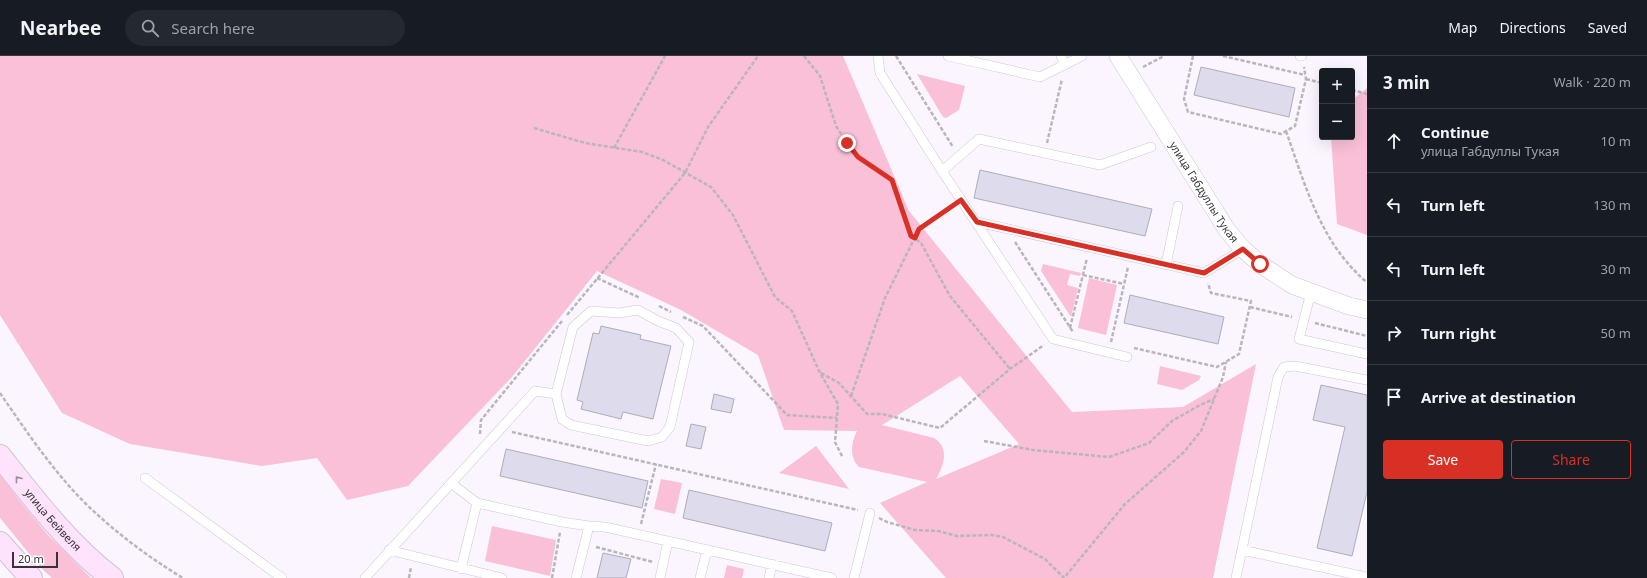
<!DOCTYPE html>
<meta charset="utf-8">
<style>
body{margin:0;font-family:"Noto Sans",sans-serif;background:#242831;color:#f1f3f6}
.controls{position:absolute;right:12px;top:12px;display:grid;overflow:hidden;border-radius:4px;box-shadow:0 4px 16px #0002}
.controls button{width:36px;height:36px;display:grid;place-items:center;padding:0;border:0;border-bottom:1px solid #363941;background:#171b24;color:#f1f3f6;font:20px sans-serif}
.scale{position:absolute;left:12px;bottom:10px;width:46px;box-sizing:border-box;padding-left:4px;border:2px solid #373339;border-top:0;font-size:11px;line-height:14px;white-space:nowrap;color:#373339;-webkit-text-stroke:3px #fff;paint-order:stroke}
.stop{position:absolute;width:12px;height:12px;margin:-9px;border:3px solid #d93025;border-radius:50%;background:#fff}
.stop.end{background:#d93025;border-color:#fff;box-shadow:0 1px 4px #0008}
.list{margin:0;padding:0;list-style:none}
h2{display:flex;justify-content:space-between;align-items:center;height:52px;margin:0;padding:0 16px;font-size:17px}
h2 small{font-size:13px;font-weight:400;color:#9ea1a6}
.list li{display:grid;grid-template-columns:26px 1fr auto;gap:12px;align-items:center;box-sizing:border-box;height:64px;padding:0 16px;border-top:1px solid #363941}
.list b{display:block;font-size:15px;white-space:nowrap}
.list p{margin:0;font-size:13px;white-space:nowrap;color:#9ea1a6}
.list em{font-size:13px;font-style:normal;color:#9ea1a6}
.actions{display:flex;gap:8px;padding:12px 16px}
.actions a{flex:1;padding:9px 0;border:1px solid #d93025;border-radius:4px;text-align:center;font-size:14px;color:#d93025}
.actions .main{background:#d93025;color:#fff}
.icon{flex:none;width:22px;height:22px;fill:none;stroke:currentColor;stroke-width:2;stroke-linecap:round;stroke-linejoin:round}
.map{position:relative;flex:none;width:1367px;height:522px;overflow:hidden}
header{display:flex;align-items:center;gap:24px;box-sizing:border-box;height:56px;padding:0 20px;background:#171b24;border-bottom:1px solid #363941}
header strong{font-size:19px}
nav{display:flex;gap:22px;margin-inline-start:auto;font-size:14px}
.search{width:280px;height:36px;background:#242831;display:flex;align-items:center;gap:10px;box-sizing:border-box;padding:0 14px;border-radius:22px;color:#9ea1a6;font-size:15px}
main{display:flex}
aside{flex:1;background:#171b24}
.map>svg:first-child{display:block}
.green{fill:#f9c0d7;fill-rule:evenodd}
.building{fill:#dddbec;stroke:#aeacbc}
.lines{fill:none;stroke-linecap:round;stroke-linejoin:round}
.service-casing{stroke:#cec5d4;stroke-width:10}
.minor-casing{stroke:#cec5d4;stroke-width:18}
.secondary-casing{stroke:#cec5d4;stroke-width:24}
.path{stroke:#bab5bd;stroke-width:2.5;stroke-dasharray:4 2;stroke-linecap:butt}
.service{stroke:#fff;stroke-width:9}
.minor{stroke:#fff;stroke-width:17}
.secondary{stroke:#ffe2fb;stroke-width:22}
.oneway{stroke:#9b8a9a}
.route{stroke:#d93025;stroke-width:5}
.labels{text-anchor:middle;stroke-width:3;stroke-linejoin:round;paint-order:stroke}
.street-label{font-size:11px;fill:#373339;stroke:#fff}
</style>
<header>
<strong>Nearbee</strong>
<div class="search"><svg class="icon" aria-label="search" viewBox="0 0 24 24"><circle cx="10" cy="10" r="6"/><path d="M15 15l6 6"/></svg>Search here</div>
<nav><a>Map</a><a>Directions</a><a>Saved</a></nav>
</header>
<main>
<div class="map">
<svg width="1367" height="522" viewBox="0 0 1367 522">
<rect width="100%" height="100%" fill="#faf5fe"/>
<path class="green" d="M0,0H843L909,155L1072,356L1183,351L1256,308L1213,522H946L880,447L927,426L859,411C849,401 851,387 857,375L784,374L758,299L681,254L597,215L512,321L408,430L347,444L317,402L262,410L130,388L62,357L0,259ZM960,320L1019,388L936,423C944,410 950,392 934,382L882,369Z
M917,18L965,30L959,54L946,62L943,61Z
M1367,32V179L1337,168L1331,81H1352V44Z
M1043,208L1081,217L1080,220L1070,218L1067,229L1078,232L1071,261L1041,215Z
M1089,222L1117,229L1106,279L1078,272Z
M1160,310L1201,320L1199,324L1182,334L1157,328Z
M816,390L849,433L779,417Z
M0,419L19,444L48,479L91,522H52L41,512L0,462Z
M661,423L682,427L675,458L654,453Z
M492,470L556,484L550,520L485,505Z
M727,509L744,513L742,522H724Z"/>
<path class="building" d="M1201,11L1295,32L1289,61L1194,39Z
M980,114L1152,153L1145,180L974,142Z
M1130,239L1224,261L1218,288L1124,267Z
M601,270L641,279L640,283L671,290L653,363L623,356L621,363L581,353L583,346L577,344L593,277L599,278Z
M1321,329L1367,339V436L1352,500L1317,492L1345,371L1313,364Z
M714,338L734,343L731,357L711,353Z
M691,368L706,371L701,393L686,390Z
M506,393L648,425L642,452L500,420Z
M689,434L832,467L825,495L683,462Z
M603,497L631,503L626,522H597Z"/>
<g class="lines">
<g class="service-casing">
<path id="service" d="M878,0L880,17L942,115L1053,283L1127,301
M948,0L1040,21L1082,0
M1061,0L1065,9
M1300,0H1302
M942,115L979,83L1100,109L1151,91
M977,166L1204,217L1243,193
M1166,209L1178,150
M1311,236L1299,283L1367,298
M638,254L658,265L676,272L689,286L670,371L662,381L648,385L571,369L562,363L556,338L573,271L591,255L619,257Z
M145,422L282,522
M451,427L477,447L562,466L589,470L605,471L832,522
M389,494L502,522
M1242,494L1367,521
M461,513L477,447
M365,522L535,335L556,338
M576,522L589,470
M660,522L668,485
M700,522L707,494
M769,522L772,508
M854,522L870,457
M1236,522L1278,321L1284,311L1295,310L1367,324"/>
</g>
<g class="minor-casing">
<g id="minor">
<path id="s1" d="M1118,0L1227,174L1243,193L1260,208L1292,229L1349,250L1367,254"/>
</g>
</g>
<g class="secondary-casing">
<g id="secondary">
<path id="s2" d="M0,400C34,443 68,488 112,522"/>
<path d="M0,487L31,522"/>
</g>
</g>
<path class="path" d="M804,0L820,20L836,70L847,87L858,101L891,124L911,180L921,187L950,240L1010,313
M896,0L953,91
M1193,0L1184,43L1188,56L1281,78L1295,70L1306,23L1304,11
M1223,0L1305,19
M1143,11L1164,0
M1306,23L1322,27
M1352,34L1367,38
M534,72L585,87L642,96L663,104L711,131L733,159L775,241L792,255L820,317L838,348L835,386L843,402
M1286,75C1303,123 1318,177 1354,214C1358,218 1362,223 1367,226
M1047,87L1062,23
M614,92L665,0
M1015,186L1073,276
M1083,219L1124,228
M597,222L640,242
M659,250L671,256
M1250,251L1292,261
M567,259L685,117L708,71L758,0
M683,261L703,270L787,359L837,362
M1315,267L1367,280
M1070,272L1087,202
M1111,286L1128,211
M1134,292L1217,311L1239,298L1251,245L1211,237L1208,227
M821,317L839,327L867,358H882L940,372L1010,313L1044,289
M0,337C26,375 53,415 86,448C115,476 148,501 183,522
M851,340L885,242L919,173L952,150
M512,376L858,454
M480,378L481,364L562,265
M984,385L1033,394L1109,401L1149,387L1172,365L1200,349L1214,343
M879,462L887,466L915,474L938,475L957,480L991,479L1003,481L1045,503L1064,522L1125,448L1184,396L1201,375L1223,321L1226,306
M641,468L656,408
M596,491L653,506
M409,522L411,511
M552,522L560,476"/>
<use href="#service" class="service"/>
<use href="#minor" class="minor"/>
<use href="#secondary" class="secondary"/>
</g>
<defs><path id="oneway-chevron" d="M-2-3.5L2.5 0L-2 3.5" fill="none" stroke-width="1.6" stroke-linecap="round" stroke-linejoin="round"/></defs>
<use class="oneway" href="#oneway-chevron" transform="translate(18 423) rotate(-128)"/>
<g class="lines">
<path class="route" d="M847,87L858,101L892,124L911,180L915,182L919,173L961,144L977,166L1204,217L1243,193L1260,208"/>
</g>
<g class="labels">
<g class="street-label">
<text dy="4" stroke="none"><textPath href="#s1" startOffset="161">улица Габдуллы Тукая</textPath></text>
<text dy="4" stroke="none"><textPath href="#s2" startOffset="83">улица Бейвеля</textPath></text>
</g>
</g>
</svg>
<div class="controls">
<button>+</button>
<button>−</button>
</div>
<div class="scale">20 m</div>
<div class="stop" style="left:1260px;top:208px"></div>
<div class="stop end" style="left:847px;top:87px"></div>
</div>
<aside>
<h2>3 min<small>Walk · 220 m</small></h2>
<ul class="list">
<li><svg class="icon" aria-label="ahead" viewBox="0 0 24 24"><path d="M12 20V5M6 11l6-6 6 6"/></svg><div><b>Continue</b><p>улица Габдуллы Тукая</p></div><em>10 m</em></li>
<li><svg class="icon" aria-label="left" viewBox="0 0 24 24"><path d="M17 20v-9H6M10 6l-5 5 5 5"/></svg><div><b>Turn left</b></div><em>130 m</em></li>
<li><svg class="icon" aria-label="left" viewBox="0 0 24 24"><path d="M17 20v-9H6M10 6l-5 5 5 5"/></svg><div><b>Turn left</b></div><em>30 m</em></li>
<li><svg class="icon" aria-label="right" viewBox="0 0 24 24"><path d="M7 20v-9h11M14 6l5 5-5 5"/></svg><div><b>Turn right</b></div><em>50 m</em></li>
<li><svg class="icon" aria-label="arrive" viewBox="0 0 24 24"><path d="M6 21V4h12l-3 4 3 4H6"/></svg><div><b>Arrive at destination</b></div></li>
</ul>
<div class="actions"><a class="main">Save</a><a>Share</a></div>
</aside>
</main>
